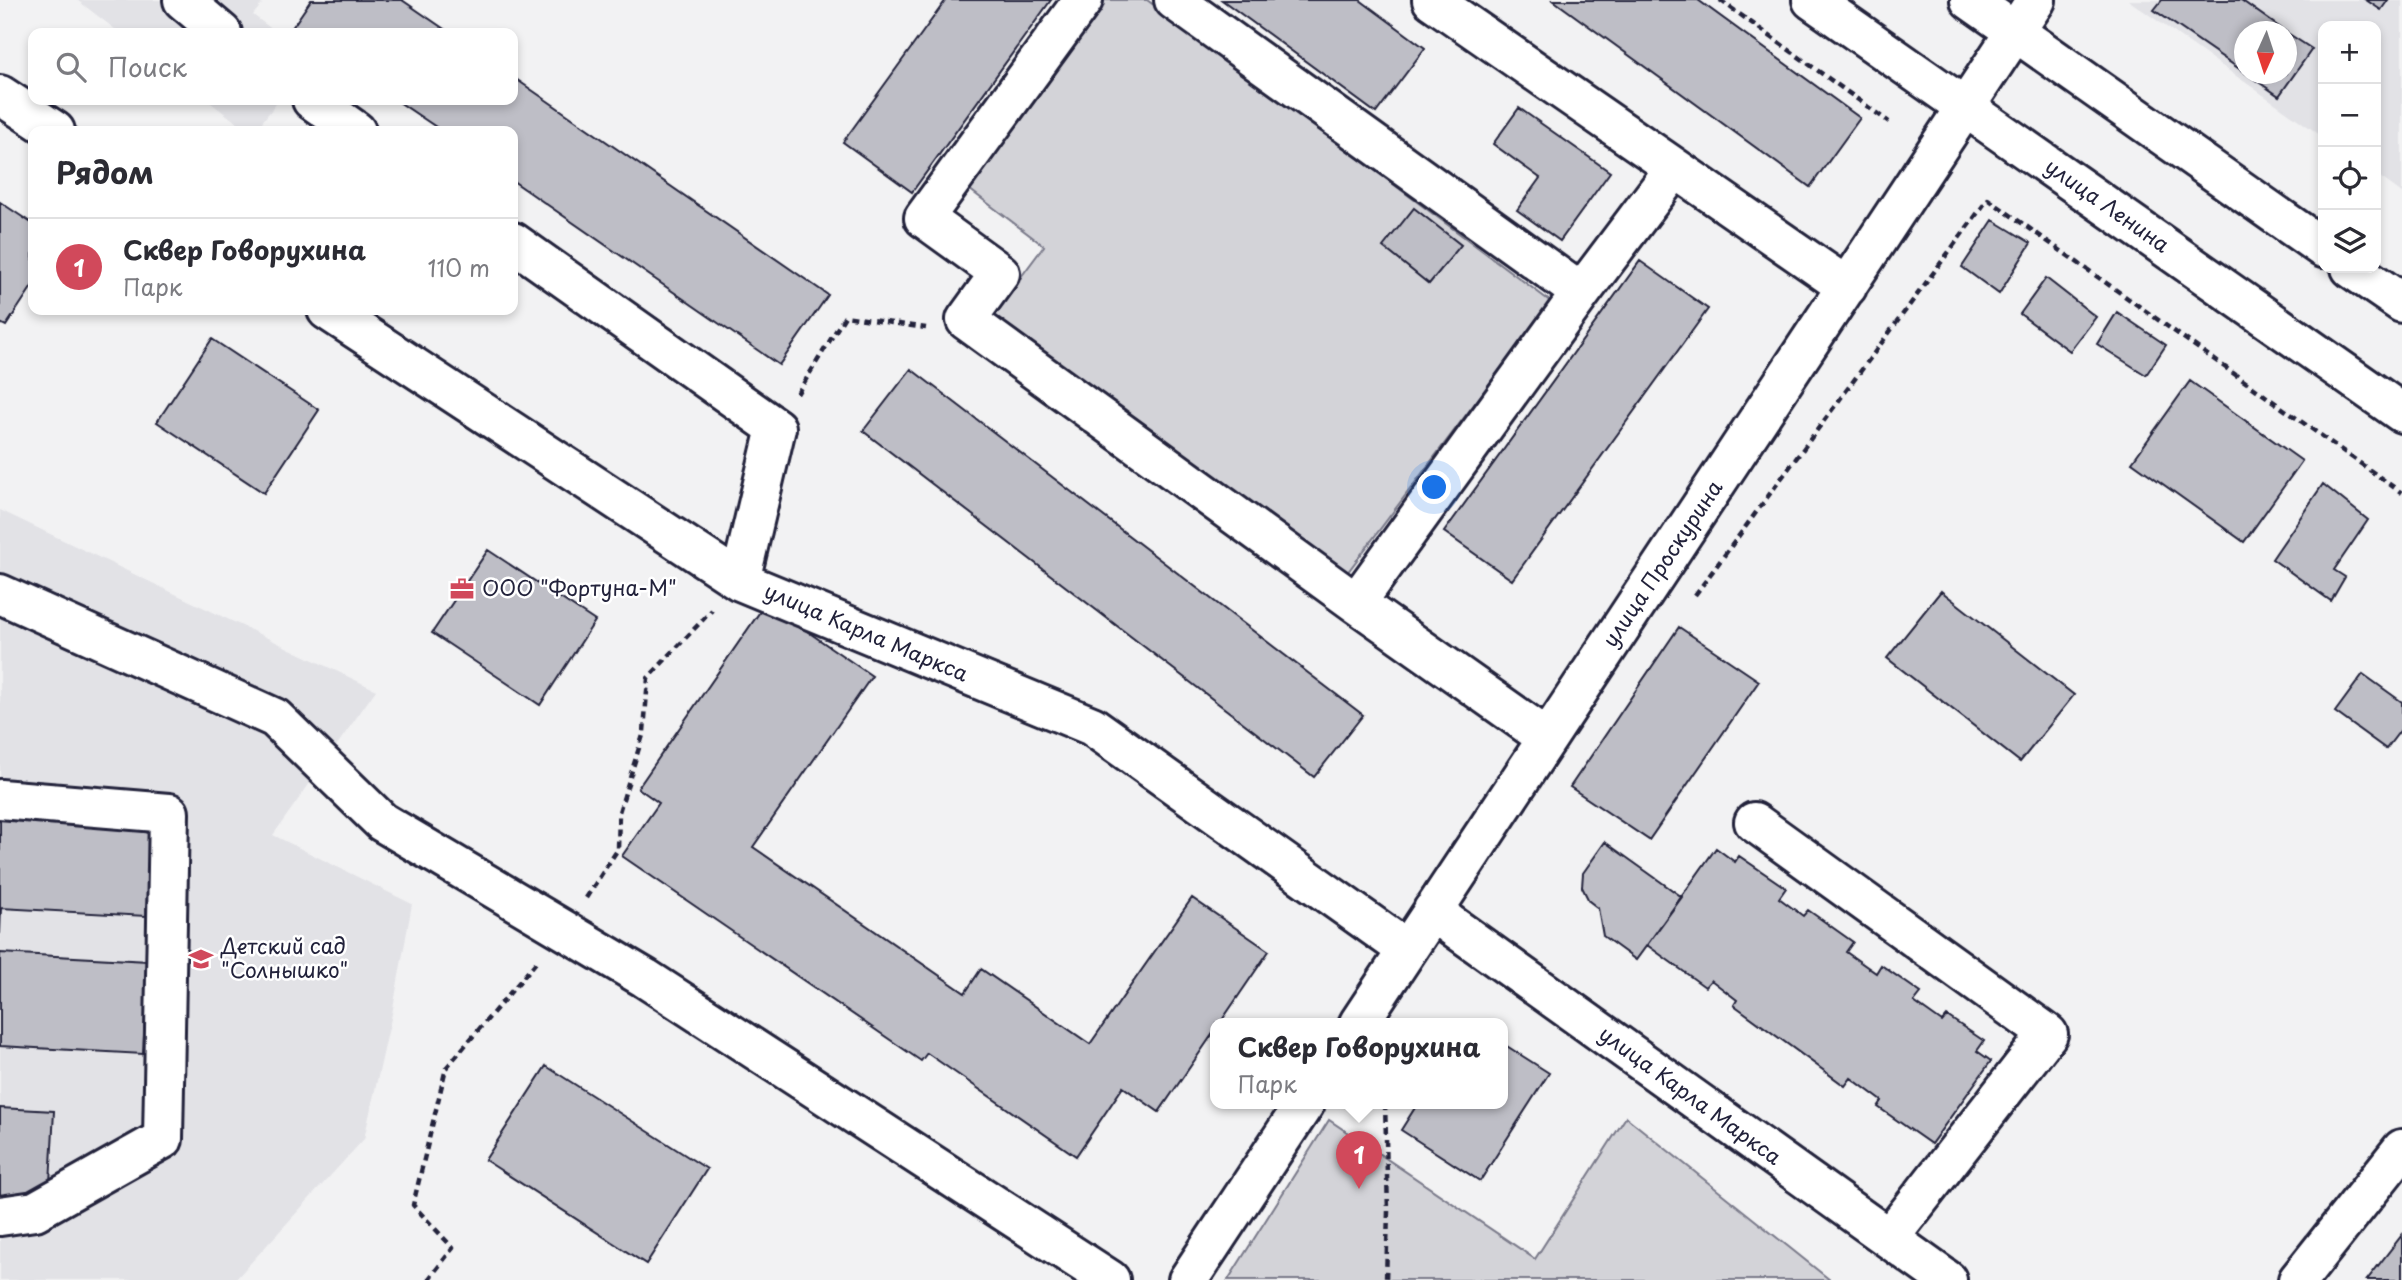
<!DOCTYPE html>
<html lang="ru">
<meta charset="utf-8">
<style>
body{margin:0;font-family:"Playpen Sans",sans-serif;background:#f2f2f3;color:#2b2b33}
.controls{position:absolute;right:21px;top:21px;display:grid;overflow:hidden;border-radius:14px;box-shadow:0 4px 10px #0003}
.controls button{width:63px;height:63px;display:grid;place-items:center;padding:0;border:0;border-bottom:2px solid #e1e1e2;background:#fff;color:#2b2b33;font:35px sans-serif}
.compass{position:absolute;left:2234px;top:21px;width:63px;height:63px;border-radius:50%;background:#fff;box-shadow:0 4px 10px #0003;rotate:183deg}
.you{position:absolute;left:1435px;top:488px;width:24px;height:24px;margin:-18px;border:5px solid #fff;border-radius:50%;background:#1a73e8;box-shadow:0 0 0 10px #1a73e833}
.badge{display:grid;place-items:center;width:46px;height:46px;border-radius:50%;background:#d1495b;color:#fff;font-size:23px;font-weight:700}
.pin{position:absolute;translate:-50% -58px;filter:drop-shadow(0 2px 4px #0008)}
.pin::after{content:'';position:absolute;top:37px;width:24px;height:21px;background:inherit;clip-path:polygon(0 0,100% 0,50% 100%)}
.popup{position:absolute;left:1210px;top:1018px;width:298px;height:91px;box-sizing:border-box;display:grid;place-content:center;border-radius:14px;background:#fff;filter:drop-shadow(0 2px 5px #0005);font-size:23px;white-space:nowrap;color:#7c7c81}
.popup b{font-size:26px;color:#2b2b33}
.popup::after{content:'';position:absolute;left:50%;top:100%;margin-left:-14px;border:14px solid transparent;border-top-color:#fff}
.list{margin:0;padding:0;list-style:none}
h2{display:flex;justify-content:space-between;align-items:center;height:91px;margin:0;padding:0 28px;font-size:30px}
h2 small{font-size:23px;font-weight:400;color:#7c7c81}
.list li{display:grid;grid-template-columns:46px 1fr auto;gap:21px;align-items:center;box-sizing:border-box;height:98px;padding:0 28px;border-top:2px solid #e1e1e2}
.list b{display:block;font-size:26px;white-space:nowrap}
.list p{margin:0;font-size:23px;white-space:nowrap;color:#7c7c81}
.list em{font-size:23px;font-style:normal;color:#7c7c81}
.icon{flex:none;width:38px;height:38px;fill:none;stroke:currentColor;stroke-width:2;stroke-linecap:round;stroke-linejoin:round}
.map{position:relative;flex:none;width:2402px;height:1280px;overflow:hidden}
.search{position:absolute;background:#fff;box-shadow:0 4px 10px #0003;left:28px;top:28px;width:490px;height:77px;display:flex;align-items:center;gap:18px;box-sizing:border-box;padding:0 24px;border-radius:14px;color:#7c7c81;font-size:26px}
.panel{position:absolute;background:#fff;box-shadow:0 4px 10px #0003;left:28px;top:126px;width:490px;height:189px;border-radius:14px}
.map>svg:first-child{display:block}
.built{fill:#e2e2e6;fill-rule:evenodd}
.green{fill:#d3d3d8;stroke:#7a7a8a;stroke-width:2}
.building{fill:#bebec6;stroke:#22223b;stroke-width:2}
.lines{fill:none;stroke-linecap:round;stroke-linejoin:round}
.minor-casing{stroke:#22223b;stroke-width:44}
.major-casing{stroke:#22223b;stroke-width:44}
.path{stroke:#22223b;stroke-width:4.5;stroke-dasharray:7 5;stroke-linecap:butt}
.minor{stroke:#fff;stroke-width:38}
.major{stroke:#fff;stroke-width:38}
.labels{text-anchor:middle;stroke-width:5;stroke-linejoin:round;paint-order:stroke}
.street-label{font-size:21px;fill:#22223b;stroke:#fff}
.poi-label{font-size:21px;fill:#22223b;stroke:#fff;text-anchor:start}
</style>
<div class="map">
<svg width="2402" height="1280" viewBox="0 0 2402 1280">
<rect width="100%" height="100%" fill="#f2f2f3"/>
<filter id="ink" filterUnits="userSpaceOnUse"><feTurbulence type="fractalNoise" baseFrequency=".0143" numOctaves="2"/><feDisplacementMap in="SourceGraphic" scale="14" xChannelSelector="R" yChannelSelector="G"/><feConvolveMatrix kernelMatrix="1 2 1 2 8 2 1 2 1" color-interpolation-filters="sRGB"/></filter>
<g filter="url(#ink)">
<path class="built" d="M77,0H265L253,15L277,33H120Z
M2128,0H2402V193L2376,174V26H2323V137ZM2244,32H2286V74H2244Z
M207,100H279L255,131H248Z
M0,510L376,690L273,835L412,904L392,1014L364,1139L235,1280H0Z"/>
<path class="green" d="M1104,0H1147L1551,302L1341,581L989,320L1044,246L965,186Z
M1626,1117L1830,1280H1228L1329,1120L1535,1259Z"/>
<path class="building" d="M311,0H402L450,33H300L292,28Z
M946,0H1051L912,192L843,142Z
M1222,0H1360L1425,48L1376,113Z
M1553,0H1698L1860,118L1810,187Z
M2162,0H2241L2286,32H2244V72L2154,10Z
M2366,0H2388L2381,10Z
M2286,32L2312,49L2279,96L2247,74H2286Z
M513,77L828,295L779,365L513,181V131H442L396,100H513Z
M1519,108L1610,172L1560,241L1517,210L1540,178L1493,144Z
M0,202L33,224V285L6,326L0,323Z
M1414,208L1461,245L1429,284L1383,247Z
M1993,220L2031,243L1999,294L1962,267Z
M1640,261L1708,309L1512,580L1444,532Z
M2046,278L2096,317L2070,351L2020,314Z
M2117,312L2166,345L2146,375L2097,344Z
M212,339L319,410L264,493L157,422Z
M911,369L1363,715L1314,777L863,431Z
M2190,381L2302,461L2244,542L2132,462Z
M2323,484L2368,520L2334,570L2345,577L2331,601L2272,559Z
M488,550L595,621L540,705L432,633Z
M1941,591L2074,695L2020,762L1887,658Z
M766,603L872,676L753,847L965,993L981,969L1090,1044L1192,898L1269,951L1220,1023H1216V1029L1159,1112L1123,1087L1076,1156L927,1053L921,1061L622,856L659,803L638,788Z
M1679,627L1759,681L1649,840L1570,787Z
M2363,674L2402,702V728L2386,749L2335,712Z
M0,818L150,826L146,916L1,908L0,934Z
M1605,842L1682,897L1636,960L1603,936L1598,908L1589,901L1582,887L1583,873Z
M1716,848L1735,862L1739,856L1786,888L1779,898L1803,916L1808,910L1853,942L1846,952L1876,973L1881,965L1921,993L1914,1002L1942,1022L1947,1016L1984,1041L1977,1051L1991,1061L1931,1144L1878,1107L1882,1101L1851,1078L1845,1086L1734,1005L1737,1000L1711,980L1705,987L1647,945Z
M0,953L148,961L143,1054L0,1046Z
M1502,1043L1549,1073L1480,1181L1401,1130L1418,1103H1502Z
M546,1066L707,1169L646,1264L485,1160Z
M0,1108L54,1111L49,1201L0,1198Z
M2402,1235V1280H2367Z"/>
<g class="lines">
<g class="minor-casing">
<path id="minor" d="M183,0L222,33
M1083,0L924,218L1000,273L966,320L1356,603L1547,738
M1174,0L1581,293L1356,603
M1432,0L1847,287
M0,95L55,131
M312,100L356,131
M513,242L776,428L740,581
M1581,293L1675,168
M327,310L740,581L1092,726L1407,950
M0,594L275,718L382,822L645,978L1110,1280
M0,799L169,813L163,1139L35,1211L0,1216
M1754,822L2048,1034L1889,1238
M1433,910L1451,925L1947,1280
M1359,1023L2036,0
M1188,1280L1305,1103
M2298,1280L2402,1149"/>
</g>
<g class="major-casing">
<path id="major" d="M1812,0L2402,413
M1970,0L2323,248
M2351,268L2402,303"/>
</g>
<path class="path" d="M1720,0L1889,122
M797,394L845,316L926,328
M1695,595L1988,199L2402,493
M586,898L618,849L619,812L644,732L648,678L712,610
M1385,1103L1388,1211L1386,1280
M428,1280L453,1248L413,1205L446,1068L538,960"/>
<use href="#minor" class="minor"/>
<use href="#major" class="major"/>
</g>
</g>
<defs>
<g id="office-bare" transform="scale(1.89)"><path d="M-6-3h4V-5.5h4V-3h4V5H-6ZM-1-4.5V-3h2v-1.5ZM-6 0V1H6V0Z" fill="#d1495b" stroke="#fff" stroke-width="2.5" paint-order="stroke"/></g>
<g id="school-bare" transform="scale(1.89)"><path d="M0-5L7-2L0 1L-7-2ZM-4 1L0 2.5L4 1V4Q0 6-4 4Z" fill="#d1495b" stroke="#fff" stroke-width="2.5" paint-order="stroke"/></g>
</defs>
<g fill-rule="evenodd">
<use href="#office-bare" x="462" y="589"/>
<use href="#school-bare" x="201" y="959"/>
</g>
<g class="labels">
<g class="street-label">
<text transform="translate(2107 206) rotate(35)" y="7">улица Ленина</text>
<text transform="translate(1663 564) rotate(-56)" y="7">улица Проскурина</text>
<text transform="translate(866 633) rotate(23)" y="7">улица Карла Маркса</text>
<text transform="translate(1690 1096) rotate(36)" y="7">улица Карла Маркса</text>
</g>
<g class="poi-label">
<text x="482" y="596">ООО "Фортуна-М"</text>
<text x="221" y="954">Детский сад<tspan x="221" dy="24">"Солнышко"</tspan></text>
</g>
</g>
</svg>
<div class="controls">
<button>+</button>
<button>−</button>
<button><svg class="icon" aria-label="locate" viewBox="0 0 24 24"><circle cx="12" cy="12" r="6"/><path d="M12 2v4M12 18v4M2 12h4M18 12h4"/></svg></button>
<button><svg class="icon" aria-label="layers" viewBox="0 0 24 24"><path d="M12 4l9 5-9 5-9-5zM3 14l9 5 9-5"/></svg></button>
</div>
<svg class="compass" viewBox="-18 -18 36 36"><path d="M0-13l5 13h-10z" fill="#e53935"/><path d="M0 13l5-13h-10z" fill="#7c7c81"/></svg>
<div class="you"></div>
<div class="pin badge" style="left:1359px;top:1189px">1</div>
<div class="popup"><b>Сквер Говорухина</b>Парк</div>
<div class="search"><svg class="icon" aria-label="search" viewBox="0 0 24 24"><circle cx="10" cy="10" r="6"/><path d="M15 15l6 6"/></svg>Поиск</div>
<section class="panel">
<h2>Рядом<small></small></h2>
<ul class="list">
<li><span class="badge">1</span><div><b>Сквер Говорухина</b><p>Парк</p></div><em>110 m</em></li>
</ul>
</section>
</div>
